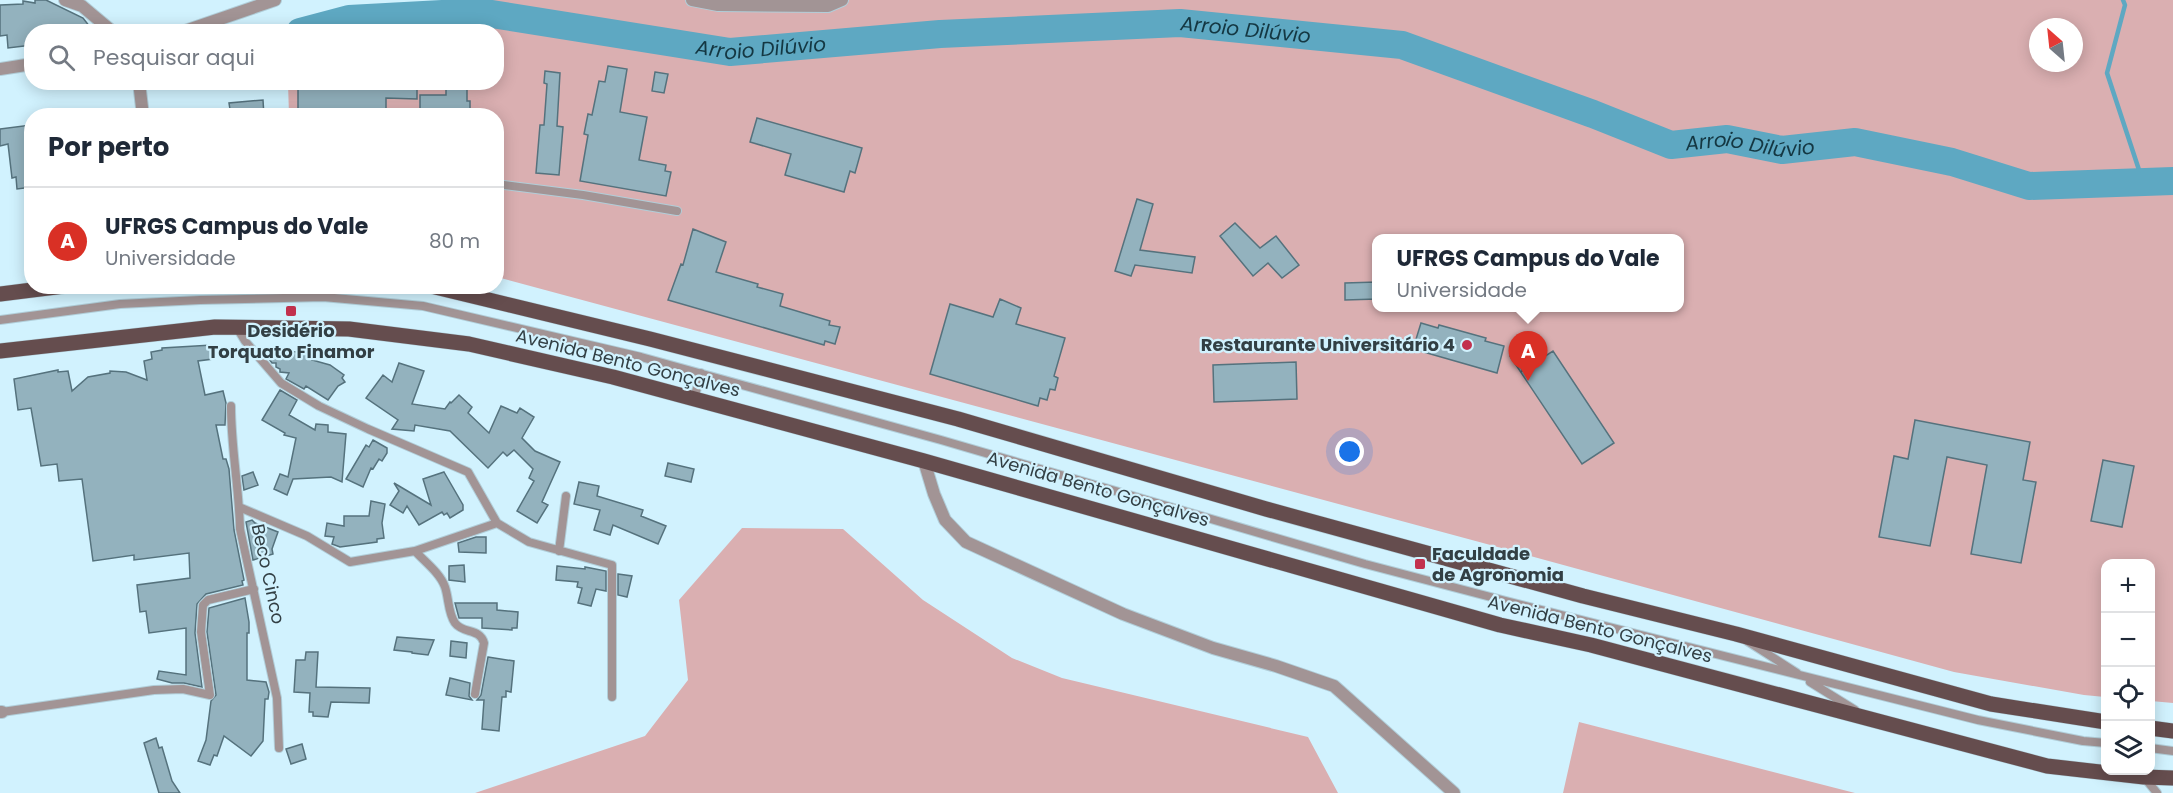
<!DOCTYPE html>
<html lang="pt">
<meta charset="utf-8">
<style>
body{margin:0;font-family:Poppins,sans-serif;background:#f2f2f3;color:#1f2937}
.controls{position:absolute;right:18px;bottom:18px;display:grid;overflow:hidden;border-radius:12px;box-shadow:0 3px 15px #0003}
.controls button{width:54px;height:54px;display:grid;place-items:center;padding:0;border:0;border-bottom:2px solid #e0e1e3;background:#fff;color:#1f2937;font:30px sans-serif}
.compass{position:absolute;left:2029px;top:18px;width:54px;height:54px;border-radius:50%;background:#fff;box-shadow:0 3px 15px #0003;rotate:333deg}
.you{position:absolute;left:1350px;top:452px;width:21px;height:21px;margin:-15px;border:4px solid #fff;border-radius:50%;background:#1a73e8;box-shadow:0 0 0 9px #1a73e833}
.badge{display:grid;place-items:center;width:39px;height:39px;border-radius:50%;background:#d93025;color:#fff;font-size:20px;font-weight:700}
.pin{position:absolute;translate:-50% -50px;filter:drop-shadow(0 2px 3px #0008)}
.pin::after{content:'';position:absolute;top:32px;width:21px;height:18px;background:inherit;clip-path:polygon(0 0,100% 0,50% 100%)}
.popup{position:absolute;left:1372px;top:234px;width:312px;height:78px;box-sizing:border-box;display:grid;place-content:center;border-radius:12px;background:#fff;filter:drop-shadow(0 2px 4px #0005);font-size:20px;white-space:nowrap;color:#747a83}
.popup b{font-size:22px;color:#1f2937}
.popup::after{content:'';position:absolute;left:50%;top:100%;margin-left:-12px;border:12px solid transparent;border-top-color:#fff}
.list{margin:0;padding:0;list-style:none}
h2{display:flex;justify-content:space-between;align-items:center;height:78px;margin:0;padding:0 24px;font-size:26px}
h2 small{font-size:20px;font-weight:400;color:#747a83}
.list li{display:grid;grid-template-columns:39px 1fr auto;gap:18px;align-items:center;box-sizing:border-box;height:108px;padding:0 24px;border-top:2px solid #e0e1e3}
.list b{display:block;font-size:22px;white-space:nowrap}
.list p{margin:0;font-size:20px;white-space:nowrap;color:#747a83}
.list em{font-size:20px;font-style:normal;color:#747a83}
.icon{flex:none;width:33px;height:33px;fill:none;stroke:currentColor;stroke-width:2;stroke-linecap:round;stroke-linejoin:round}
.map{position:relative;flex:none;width:2173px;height:793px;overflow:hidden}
.search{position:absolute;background:#fff;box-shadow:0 3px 15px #0003;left:24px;top:24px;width:480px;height:66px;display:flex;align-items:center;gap:15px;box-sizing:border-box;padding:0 21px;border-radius:24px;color:#747a83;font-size:22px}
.panel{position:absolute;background:#fff;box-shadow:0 3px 15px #0003;left:24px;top:108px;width:480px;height:186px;border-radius:24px}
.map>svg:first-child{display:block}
.green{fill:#daafb1;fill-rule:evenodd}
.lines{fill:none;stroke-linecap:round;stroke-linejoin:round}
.stream{stroke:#5ea8c2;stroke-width:4.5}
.river{stroke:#5ea8c2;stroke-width:28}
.building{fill:#93b2be;stroke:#55727d;stroke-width:1.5}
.service-casing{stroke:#b1ced9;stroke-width:10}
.minor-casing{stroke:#b1ced9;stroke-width:14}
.primary-casing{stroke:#b1ced9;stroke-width:16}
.service{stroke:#a29495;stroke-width:8}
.minor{stroke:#a29495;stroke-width:12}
.primary{stroke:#654d4e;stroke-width:15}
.poi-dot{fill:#c2314e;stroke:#d1f2fe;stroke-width:2}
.labels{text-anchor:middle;stroke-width:4.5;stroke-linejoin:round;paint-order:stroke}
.poi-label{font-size:18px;font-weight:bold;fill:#323f44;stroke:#d1f2fe}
.street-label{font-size:18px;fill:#323f44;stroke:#d1f2fe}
.water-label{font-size:20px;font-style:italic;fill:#143742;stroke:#d1f2fe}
</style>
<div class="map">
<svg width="2173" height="793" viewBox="0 0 2173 793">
<rect width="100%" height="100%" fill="#d1f2fe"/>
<path class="green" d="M460,0H2173V703L2151,701L2150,564H2106L2105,697L2084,695L1954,672L1483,543L497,277L496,116L289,115L288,83L496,82V32L459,31ZM2038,27H2074V63H2038ZM1376,238H1679V308H1376Z
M742,528L843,529L923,600L1012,658L1062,678L1308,737L1338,793H475L645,736L688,680L679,600Z
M1579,722L1855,793H1563Z"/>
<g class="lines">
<path class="stream" d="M2123,0L2125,5L2107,73L2143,182"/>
<path class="river" id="s1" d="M300,32L349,19L479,12L730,52L940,34L1180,23L1402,45L1593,114L1671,145L1727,139L1782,150L1855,142L1952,162L2029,186L2173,181"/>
</g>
<path class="building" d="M35,0H46L83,18L94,32H32V45L8,48L7,35L0,36V5L23,4V1L35,3Z
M608,66L627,69L620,112L647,117L639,160L666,165L665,171L671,172L666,196L580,181L588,135L584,134L588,114L592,115L599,81L605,82Z
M545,71L560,73L557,126L563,127L559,175L536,173L540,125H544L547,84L544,83Z
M655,72L668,74L664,93L652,91Z
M298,82H417V99L386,98V114L331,116V113H298Z
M446,82H467V101H470V115L420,116V95H446Z
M263,100L264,116H231L229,103Z
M757,118L862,148L855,173L850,171L844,192L785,175L791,154L750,142Z
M31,125L32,139H27L32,187L17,189L16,177L12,178L8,144L0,146V129Z
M1137,199L1153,204L1140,250L1195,257L1192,273L1135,265L1131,276L1115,271Z
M1235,223L1260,248L1276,236L1299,265L1282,278L1268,263L1253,276L1220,236Z
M693,229L726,242L716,272L758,284L757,287L783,294L780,306L830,321L829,325L840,327L835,344L825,341L824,345L668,300L681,264L683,265Z
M1377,282V299L1345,300V283Z
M1000,299L1021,308L1016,324L1065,338L1054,376L1058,378L1055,390L1050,389L1047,400L1040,398L1038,406L930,374L950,304L993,317Z
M1421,323L1438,328L1439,325L1486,338L1485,341L1504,346L1497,373L1413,349Z
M1514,342L1528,346L1522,371L1553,351L1614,443L1582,464L1510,356Z
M212,345L213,359L198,361L205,395L223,391L226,403L225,425H216L223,459H226L229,469L234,530L244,580L242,581L243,585L206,594L197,604L195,633L202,687L184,683H172L157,679L159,671L186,675V628L149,633L146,611L140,612L137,585L190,578L189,553L134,560V555L93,561L82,479L59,481L57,464L41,466L31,408L18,410L14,379L58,370V372L68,371L72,391L88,377L110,373V371L126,372L147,380L144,361L152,359L151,352L162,350V348Z
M269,350L312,353V360L330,365L344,375L342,378L345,382L338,386L328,400L306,386L304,389L286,379L289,373L280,372V369L276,367V363H272L269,359Z
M1296,362L1297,399L1214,402L1213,365Z
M399,363L424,371L412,404L445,409L450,402L451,403L459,395L472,407L468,413L489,433L501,406L517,413L520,408L534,417L522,438L535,451L560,462L542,502L548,505L537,523L517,511L534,481L529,478L533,469L514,450L507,456L503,452L488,468L450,431L415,425L414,431L392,429L398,420L366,398L383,375L392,382Z
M280,390L297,400L289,415L315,430L316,424L328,425V432L346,434L342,482L331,477L293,479L287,495L274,489L280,474L288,477L296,438L284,435L285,433L262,420Z
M1915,420L2030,442L2023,480L2036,482L2021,563L1971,554L1987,465L1947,457L1930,546L1879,537L1894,456L1908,459Z
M373,440L387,448V453L382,461L379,459L373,469L371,468L363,487L346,479L366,445L369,447Z
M2103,460L2134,466L2122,527L2091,521Z
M668,463L694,469L691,482L665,476Z
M253,472L258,485L244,490L242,476Z
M444,472L463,505V510L450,518L447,513L444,515L442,512L419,525L407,506L403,513L390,505L399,491L394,483L431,505L423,479Z
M579,482L599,486L597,496L643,510L641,516L666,526L658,544L613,525L610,535L594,530L600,510L574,504Z
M371,501L385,504L382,523L384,538L377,539V542L340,547L332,544L334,537L325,536L327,523L344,526V516H369Z
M252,520L255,523L278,532L272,549L273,554L253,560L246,522Z
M476,537H486V553L459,552L458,543Z
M464,565L465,582L449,580V566Z
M557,566L585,569V567L606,571V591L596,589L591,606L578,603L582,588L577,587L578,582L556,580Z
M618,574L632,576L627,597L618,595Z
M245,598L249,622V633H247V680L266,682L269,692L268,699H265L263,741L251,756L224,736L217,756L214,755L210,765L198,761L206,740L211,701L216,695L207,632L209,608Z
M455,603H497V610L518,612L517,628H512V630L482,628V618H459Z
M397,637L434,640L428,655L412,653V652L394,650Z
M451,641L467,643L466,658L450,656Z
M306,652H318L316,687L370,688L369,703L331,702L328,717L313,716V712H309L310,693L294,692L296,660H305Z
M488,657L514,661L511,692L506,691V697H502L499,731L482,729L484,700H477L481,695Z
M450,678L470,683L469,696L472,700L446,695Z
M156,738L159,748L162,747L172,781L180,793H159L144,743Z
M302,744L306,759L291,764L286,749Z"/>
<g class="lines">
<g class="service-casing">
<path id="service" d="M496,184L583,195L677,211
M0,320L120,304L200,300L323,297L423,306L641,357L941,440L1365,564L1506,601L1978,720L2083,741L2106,743
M237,328L245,341L281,383L319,406L368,429L468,472L497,523L415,551C425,562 440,573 445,587C449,599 448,613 455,623C463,634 480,628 484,643L475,694
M694,399L701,373
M231,406C231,447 239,488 240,529L277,698L279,748
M239,507L307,536L350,562L415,551
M497,523L529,542L612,565V697
M559,551L566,496
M1747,641L1797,673
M1810,682L1855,710
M2,712L154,690L183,689L210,695L201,632L203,605L208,600L254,589
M2150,748L2173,751
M2144,777L2157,793"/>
</g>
<g class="minor-casing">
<path id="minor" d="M65,0L82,6L113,32
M692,0L718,5L828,6L842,0
M182,32L275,0
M0,69L32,64
M139,82L143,116
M924,461L934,494L945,520L966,542L1123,614L1213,648L1276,666L1334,686L1454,793
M0,712H2"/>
</g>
<g class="primary-casing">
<path id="primary" d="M431,286L650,339L958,419L1266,509L1583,596L1736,634L1991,704L2106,722
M0,294L64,286
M0,351L215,327L349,329L469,344L613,377L924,461L1500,625L1591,645L2047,766L2144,777L2173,778
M2150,728L2173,731"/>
</g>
<use href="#service" class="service"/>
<use href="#minor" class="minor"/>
<use href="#primary" class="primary"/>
</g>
<g class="poi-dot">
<rect x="285" y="305" width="12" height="12" rx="3"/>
<circle cx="1467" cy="345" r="6"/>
<rect x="1414" y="558" width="12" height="12" rx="3"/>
</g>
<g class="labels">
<g class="poi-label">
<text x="291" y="337">Desidério<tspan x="291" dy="21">Torquato Finamor</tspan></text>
<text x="1455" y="351" text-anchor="end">Restaurante Universitário 4</text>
<text x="1432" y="560" text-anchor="start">Faculdade<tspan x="1432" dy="21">de Agronomia</tspan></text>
</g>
<g class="street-label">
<text transform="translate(628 363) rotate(14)" y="6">Avenida Bento Gonçalves</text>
<text transform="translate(1098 489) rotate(16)" y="6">Avenida Bento Gonçalves</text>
<text transform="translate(268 574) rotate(78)" y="6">Beco Cinco</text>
<text transform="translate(1600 629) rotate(14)" y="6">Avenida Bento Gonçalves</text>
</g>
<g class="water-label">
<text dy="7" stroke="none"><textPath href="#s1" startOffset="952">Arroio Dilúvio</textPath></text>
<text dy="7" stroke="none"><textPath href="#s1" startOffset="466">Arroio Dilúvio</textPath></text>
<text dy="7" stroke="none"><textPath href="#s1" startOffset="1476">Arroio Dilúvio</textPath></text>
</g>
</g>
</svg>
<div class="controls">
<button>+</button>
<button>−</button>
<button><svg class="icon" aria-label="locate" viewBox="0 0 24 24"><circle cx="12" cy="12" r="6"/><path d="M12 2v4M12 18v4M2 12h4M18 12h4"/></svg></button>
<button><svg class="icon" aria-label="layers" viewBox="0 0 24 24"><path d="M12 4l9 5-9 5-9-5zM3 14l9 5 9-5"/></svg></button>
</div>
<svg class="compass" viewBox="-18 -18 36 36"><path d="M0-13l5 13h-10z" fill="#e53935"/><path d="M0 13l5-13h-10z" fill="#747a83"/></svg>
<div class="you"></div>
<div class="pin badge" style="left:1528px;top:381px">A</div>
<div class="popup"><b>UFRGS Campus do Vale</b>Universidade</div>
<div class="search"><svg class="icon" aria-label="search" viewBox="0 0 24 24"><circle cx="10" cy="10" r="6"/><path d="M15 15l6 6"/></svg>Pesquisar aqui</div>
<section class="panel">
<h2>Por perto<small></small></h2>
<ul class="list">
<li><span class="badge">A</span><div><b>UFRGS Campus do Vale</b><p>Universidade</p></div><em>80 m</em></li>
</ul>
</section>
</div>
